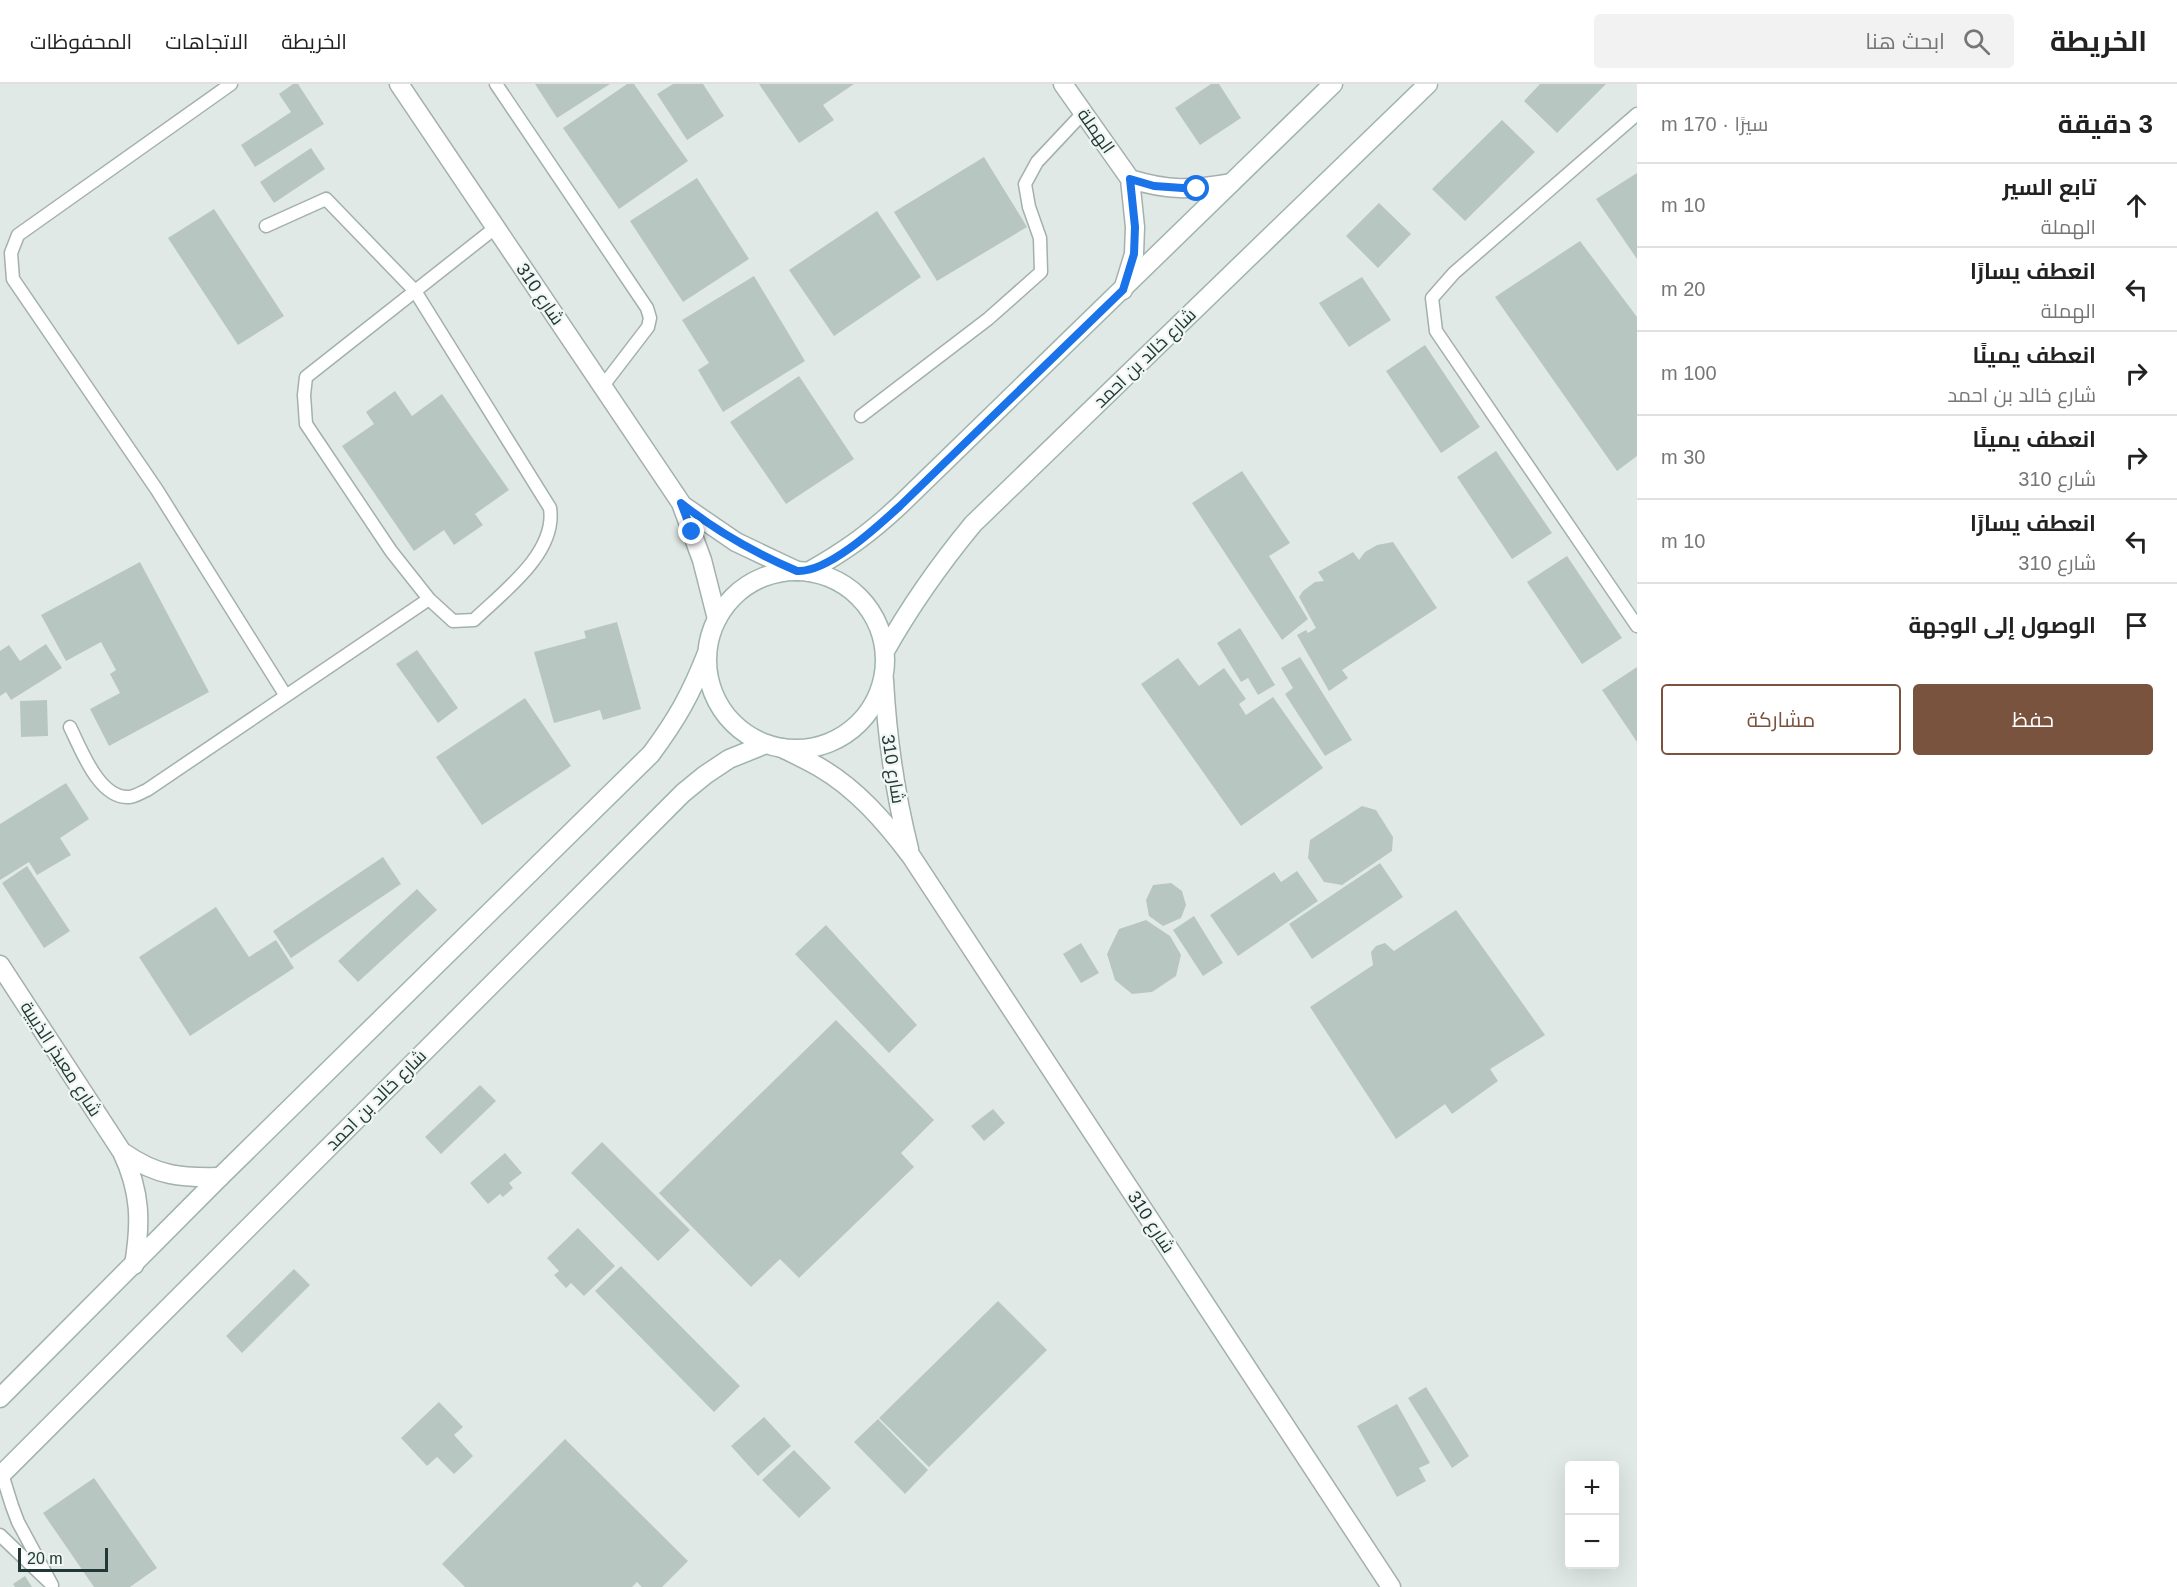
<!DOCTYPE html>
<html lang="ar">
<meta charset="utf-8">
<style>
body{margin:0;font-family:Arial,Cairo,sans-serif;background:#f2f2f2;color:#222;direction:rtl}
.controls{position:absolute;right:18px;bottom:18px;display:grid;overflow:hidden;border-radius:6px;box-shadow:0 6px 24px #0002}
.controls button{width:54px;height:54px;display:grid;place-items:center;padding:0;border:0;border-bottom:2px solid #e0e0e0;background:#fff;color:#222;font:30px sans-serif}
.scale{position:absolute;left:18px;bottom:15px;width:90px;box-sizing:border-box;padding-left:6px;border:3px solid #223834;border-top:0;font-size:16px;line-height:21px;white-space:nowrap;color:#223834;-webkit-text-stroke:4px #eff6f3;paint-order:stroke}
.stop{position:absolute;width:18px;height:18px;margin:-14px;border:4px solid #1a73e8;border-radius:50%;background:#fff}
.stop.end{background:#1a73e8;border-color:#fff;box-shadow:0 2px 6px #0008}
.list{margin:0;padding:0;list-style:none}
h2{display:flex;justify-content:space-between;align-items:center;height:78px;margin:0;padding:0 24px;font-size:26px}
h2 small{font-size:20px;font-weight:400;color:#767676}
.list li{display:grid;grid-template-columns:39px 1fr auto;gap:18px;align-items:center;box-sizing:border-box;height:84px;padding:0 24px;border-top:2px solid #e0e0e0}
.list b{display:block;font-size:22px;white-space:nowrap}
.list p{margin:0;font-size:20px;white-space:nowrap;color:#767676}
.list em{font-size:20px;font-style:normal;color:#767676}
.actions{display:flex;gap:12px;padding:18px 24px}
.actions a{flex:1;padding:14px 0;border:2px solid #7a533f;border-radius:6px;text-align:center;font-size:21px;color:#7a533f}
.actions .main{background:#7a533f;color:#fff}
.icon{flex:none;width:33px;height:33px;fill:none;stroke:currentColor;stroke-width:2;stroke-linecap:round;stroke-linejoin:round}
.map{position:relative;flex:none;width:1637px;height:1503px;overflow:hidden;direction:ltr}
header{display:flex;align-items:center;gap:36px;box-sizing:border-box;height:84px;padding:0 30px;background:#fff;border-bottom:2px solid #e0e0e0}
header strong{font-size:28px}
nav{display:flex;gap:33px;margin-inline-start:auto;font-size:21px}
.search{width:420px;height:54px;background:#f2f2f2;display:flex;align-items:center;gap:15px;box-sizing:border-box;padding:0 21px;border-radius:6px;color:#767676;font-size:22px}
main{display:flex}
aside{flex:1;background:#fff}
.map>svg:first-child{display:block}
.building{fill:#b8c6c2}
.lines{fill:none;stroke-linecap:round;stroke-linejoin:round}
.service-casing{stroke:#a3b0ad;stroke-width:15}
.minor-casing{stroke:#a3b0ad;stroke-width:21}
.secondary-casing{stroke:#a0b4ae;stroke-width:21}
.service{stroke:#fff;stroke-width:12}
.minor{stroke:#fff;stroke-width:18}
.secondary{stroke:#fff;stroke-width:18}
.route{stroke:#1a73e8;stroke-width:8}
.labels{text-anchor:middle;stroke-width:4.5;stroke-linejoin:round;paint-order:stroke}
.street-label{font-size:18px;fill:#223834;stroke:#eff6f3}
</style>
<header>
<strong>الخريطة</strong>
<div class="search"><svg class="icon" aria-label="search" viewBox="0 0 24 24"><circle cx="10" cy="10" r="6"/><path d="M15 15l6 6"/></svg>ابحث هنا</div>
<nav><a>الخريطة</a><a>الاتجاهات</a><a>المحفوظات</a></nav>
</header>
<main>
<aside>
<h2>3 دقيقة<small>سيرًا · 170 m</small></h2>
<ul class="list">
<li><svg class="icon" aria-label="ahead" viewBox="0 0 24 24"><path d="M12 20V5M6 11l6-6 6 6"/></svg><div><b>تابع السير</b><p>الهملة</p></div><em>10 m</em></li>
<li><svg class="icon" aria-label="left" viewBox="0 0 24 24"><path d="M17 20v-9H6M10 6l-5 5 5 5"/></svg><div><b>انعطف يسارًا</b><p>الهملة</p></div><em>20 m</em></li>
<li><svg class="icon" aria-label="right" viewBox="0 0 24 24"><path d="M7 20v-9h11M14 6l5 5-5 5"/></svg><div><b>انعطف يمينًا</b><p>شارع خالد بن احمد</p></div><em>100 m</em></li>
<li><svg class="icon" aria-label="right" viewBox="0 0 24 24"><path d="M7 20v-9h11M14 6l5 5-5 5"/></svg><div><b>انعطف يمينًا</b><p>شارع 310</p></div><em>30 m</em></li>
<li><svg class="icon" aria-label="left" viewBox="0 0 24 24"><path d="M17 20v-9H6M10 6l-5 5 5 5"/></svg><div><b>انعطف يسارًا</b><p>شارع 310</p></div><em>10 m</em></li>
<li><svg class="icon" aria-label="arrive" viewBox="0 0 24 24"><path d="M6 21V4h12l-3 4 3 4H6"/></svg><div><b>الوصول إلى الوجهة</b></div></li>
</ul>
<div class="actions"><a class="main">حفظ</a><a>مشاركة</a></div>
</aside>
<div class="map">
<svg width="1637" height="1503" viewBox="0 0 1637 1503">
<rect width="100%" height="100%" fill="#e0e9e6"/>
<path class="building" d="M293,0H298L324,40L255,83L241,61L291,28L279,10Z
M535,0H610L557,34Z
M627,0H634L688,77L619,125L563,44Z
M673,0H703L724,32L687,56L657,10Z
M759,0H854L823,21L834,36L799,59Z
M1211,0H1219L1241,34L1200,61L1175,24Z
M1540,0H1606L1557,49L1524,17Z
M1502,36L1535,68L1465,137L1432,105Z
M311,64L325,85L274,119L260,98Z
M984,73L1027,143L937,197L894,128Z
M1637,89V175L1596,115Z
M697,94L749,175L683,218L630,137Z
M1379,119L1411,150L1378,184L1346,152Z
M214,125L284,232L238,261L168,154Z
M877,127L921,193L834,252L789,186Z
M1580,157L1637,233V372L1617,387L1495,213Z
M754,192L805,277L723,328L698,286L709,279L682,236Z
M1362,193L1391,236L1349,263L1319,219Z
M1425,261L1480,343L1441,369L1386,287Z
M799,292L854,375L786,420L730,338Z
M395,307L412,332L442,310L509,406L475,430L483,441L454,461L444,446L414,467L342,362L374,340L366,328Z
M1496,367L1552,449L1512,475L1457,393Z
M1242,387L1290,459L1269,472L1308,535L1282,556L1192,419Z
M1393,458L1437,524L1342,586L1348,594L1329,607L1297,551L1306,546L1308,549L1316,544L1299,513L1303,507L1315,498L1324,497L1318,488L1353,468L1359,476L1365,468L1377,461Z
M1567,472L1622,554L1582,580L1527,498Z
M140,478L209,608L109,662L90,625L120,609L110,590L116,586L101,558L66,577L41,531Z
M617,538L641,625L603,636L600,626L554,639L534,568L586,554L584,547Z
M1240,544L1275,601L1258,611L1248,594L1241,598L1217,559Z
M46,560L62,584L11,616L6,608L0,612V567L9,561L20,577Z
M417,566L458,624L438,639L396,580Z
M1300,573L1352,656L1325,672L1285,610L1293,604L1281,584Z
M1178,574L1199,602L1224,584L1246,615L1239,620L1246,631L1273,613L1323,684L1241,742L1141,600Z
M1637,583V658L1602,606Z
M525,614L571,682L482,741L436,673Z
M47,616L48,652L21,653L20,617Z
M66,699L89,735L60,754L71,771L37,791L29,778L0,796V740Z
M1362,722L1376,726L1393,753L1392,767L1342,801L1324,798L1308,774L1310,756Z
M383,773L401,800L291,874L273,847Z
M1380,779L1403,813L1312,875L1289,840Z
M27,782L70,847L44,864L2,799Z
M1297,787L1318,817L1238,872L1210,831L1274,788L1281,798Z
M1171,799L1182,807L1186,821L1181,834L1163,842L1149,832L1146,816L1153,801Z
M417,805L437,826L358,898L338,877Z
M216,823L249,873L276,856L294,884L190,952L139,873Z
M1456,826L1545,951L1490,985L1498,997L1452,1030L1445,1020L1396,1055L1310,923L1373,881L1371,868L1376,862L1385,859L1394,867Z
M1194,832L1223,879L1203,892L1173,846Z
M1146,836L1170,852L1181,871L1176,892L1152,908L1132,910L1115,896L1107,870L1119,845Z
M826,841L917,941L889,969L795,870Z
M1081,859L1099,889L1081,899L1063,870Z
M836,936L934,1036L901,1069L914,1083L799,1194L780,1175L751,1203L659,1109Z
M480,1001L496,1017L441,1070L425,1053Z
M993,1025L1005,1039L984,1057L971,1042Z
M602,1058L690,1146L658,1177L571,1089Z
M505,1069L522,1089L509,1099L513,1104L503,1113L500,1110L488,1120L470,1099Z
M578,1144L615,1182L584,1212L571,1199L566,1204L554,1191L559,1187L547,1174Z
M621,1182L740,1302L714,1328L595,1207Z
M294,1185L310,1201L242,1269L226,1252Z
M998,1217L1047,1266L929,1383L879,1334Z
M1426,1303L1469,1372L1452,1384L1408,1314Z
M439,1318L463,1343L454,1351L473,1372L454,1390L437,1373L427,1382L401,1354Z
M1397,1320L1430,1379L1419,1384L1426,1397L1397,1413L1357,1342Z
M764,1333L791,1362L758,1392L731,1362Z
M878,1335L928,1386L905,1410L854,1358Z
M565,1355L688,1477L662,1503H642L637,1498L632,1503H465L442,1480Z
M794,1366L831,1404L799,1434L762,1396Z
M94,1394L157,1484L130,1503H94L43,1429Z
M25,1492L32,1503H15L13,1500Z"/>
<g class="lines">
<g class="service-casing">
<path id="service" d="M231,0L18,151L11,169L13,195L157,406L286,612
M496,0L647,224L650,234L648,243L602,303
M1637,30L1454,189L1432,214L1436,247L1637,542
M266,142L326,115L415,207L550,424C557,469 503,508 474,536L453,537L429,515L391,467L306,340L304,311L306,293L495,144
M861,332L988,235L1041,188L1040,154L1029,123L1025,100L1037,78L1083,29
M70,643C81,665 99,715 129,713C134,713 142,708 147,706L429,515
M2,1390L12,1422L18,1438L52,1501
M0,1451L49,1498"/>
</g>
<g class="minor-casing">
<path id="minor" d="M399,0L681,419L702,476L717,535
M1063,0L1130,95L1135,143L1134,170L1123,206
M1130,95C1169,107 1191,106 1231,99
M682,421L736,458L797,487
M884,596C887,654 895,709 909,765
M782,664C794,670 807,676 819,683C857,705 885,738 911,772L1391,1503
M0,881L122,1068C141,1108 141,1139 134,1181
M124,1069C157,1092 181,1094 220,1093"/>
</g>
<g class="secondary-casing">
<path id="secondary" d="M707 576a89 89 0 1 1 178 0a89 89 0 1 1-178 0Z
M808,488C845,467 869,450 900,421L1333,0
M885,567C911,521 940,480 973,440L1428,0
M0,1314L220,1093L651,670C677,635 691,610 707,569
M0,1392L683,709L705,691L729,675L766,660"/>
</g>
<use href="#service" class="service"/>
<use href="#minor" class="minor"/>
<use href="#secondary" class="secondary"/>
</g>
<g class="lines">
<path class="route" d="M692,448L681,419C717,448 755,469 797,487C828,489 878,442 900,422L1123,206L1134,170L1135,143L1130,95L1154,102L1197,105"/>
</g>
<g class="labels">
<g class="street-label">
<text transform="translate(1096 47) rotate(55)" y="6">الهملة</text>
<text transform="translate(540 210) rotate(56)" y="6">شارع 310</text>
<text transform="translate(1145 274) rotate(-44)" y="6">شارع خالد بن احمد</text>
<text transform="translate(893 685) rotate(81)" y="6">شارع 310</text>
<text transform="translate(61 975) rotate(57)" y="6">شارع معيذر الذيبية</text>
<text transform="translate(376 1016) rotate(-45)" y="6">شارع خالد بن احمد</text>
<text transform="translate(1151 1138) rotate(57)" y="6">شارع 310</text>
</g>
</g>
</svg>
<div class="controls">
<button>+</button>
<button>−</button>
</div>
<div class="scale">20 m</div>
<div class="stop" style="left:1197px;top:105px"></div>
<div class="stop end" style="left:692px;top:448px"></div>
</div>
</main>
